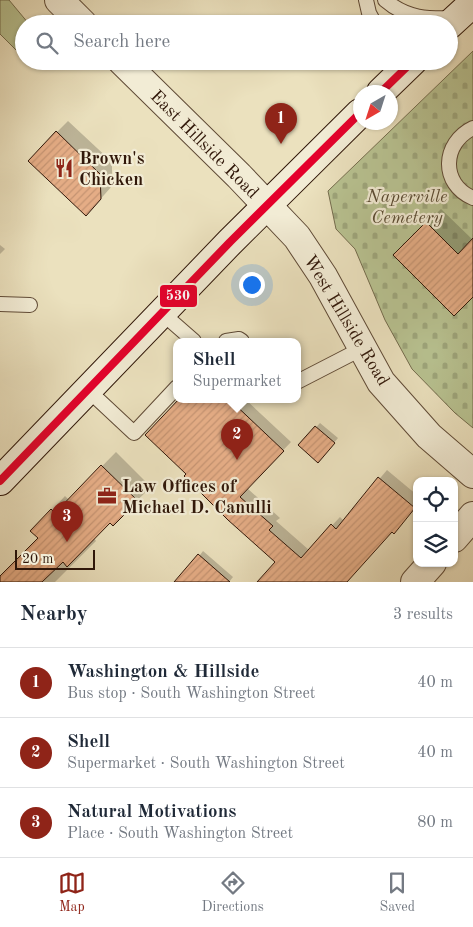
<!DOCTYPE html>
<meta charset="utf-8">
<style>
body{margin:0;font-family:"Old Standard TT",serif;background:#f2f2f3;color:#1f2937}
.controls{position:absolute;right:15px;bottom:15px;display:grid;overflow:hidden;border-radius:10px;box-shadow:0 1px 4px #0004}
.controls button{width:45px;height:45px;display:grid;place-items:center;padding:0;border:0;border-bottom:1px solid #e0e1e3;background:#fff;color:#1f2937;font:25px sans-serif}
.compass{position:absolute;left:353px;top:85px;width:45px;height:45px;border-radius:50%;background:#fff;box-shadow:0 1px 4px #0004;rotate:219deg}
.scale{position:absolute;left:15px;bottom:12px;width:80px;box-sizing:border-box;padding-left:5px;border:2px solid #301709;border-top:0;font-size:14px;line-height:18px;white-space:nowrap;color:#301709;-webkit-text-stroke:4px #f2ecd5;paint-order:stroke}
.you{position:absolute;left:251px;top:284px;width:18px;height:18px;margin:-12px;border:4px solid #fff;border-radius:50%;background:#1a73e8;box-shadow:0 0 0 8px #1a73e833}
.badge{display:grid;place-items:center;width:32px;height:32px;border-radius:50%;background:#8f2418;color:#fff;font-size:16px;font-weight:700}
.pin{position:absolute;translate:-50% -41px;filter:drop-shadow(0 1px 2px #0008)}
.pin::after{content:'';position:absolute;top:26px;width:18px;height:15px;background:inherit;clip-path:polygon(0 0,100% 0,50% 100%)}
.popup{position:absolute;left:173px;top:338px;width:128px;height:65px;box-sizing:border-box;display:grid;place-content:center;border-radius:10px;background:#fff;filter:drop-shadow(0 1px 4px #0005);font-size:16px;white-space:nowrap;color:#747a83}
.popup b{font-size:19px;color:#1f2937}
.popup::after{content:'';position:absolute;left:50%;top:100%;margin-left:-10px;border:10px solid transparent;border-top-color:#fff}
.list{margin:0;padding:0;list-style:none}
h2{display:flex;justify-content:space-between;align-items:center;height:65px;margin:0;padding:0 20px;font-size:21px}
h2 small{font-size:16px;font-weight:400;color:#747a83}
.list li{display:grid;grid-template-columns:32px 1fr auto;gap:15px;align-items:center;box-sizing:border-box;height:70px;padding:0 20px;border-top:1px solid #e0e1e3}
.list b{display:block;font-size:19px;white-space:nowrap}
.list p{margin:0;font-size:16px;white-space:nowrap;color:#747a83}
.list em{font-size:16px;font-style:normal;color:#747a83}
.icon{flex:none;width:28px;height:28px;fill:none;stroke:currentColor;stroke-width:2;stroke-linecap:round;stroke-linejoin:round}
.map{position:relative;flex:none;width:473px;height:582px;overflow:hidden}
.search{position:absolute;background:#fff;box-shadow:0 1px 4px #0004;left:15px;right:15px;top:15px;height:55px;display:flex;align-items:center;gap:12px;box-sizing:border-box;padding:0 18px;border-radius:28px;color:#747a83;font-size:19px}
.sheet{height:275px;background:#fff}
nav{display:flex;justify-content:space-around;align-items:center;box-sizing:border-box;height:70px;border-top:1px solid #e0e1e3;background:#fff;font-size:14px;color:#747a83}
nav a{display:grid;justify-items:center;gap:2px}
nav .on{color:#8f2418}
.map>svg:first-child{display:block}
.green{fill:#b8c291;stroke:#746c4d}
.cemetery{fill:url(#cemetery-stones);stroke:#746c4d}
.shadow{fill:#0003}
.building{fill:url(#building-hatch);stroke:#301709}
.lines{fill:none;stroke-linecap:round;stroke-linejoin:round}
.lane-casing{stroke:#5f4a36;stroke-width:16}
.street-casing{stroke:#5f4a36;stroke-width:30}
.secondary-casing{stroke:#301709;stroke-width:30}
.lane{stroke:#f2ecd5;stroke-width:14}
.street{stroke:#f2ecd5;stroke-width:28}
.secondary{stroke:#f2ecd5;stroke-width:28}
.bus-1-casing{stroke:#f2ecd5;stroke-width:11}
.bus-1{stroke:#e4002b;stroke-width:8}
.labels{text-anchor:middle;stroke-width:4.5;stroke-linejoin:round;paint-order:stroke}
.street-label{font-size:18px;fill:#301709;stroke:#f2ecd5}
.poi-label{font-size:18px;font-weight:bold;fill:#301709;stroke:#f2ecd5;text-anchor:start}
.park-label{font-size:18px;font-style:italic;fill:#594a32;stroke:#f2ecd5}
.line-badge{stroke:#f2ecd5;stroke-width:2}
.badge-label{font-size:14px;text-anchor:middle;font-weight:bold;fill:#fff}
</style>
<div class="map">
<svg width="473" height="582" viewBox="0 0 473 582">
<defs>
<pattern id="cemetery-stones" width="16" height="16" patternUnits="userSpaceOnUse" patternTransform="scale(1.25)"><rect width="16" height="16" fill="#b8c291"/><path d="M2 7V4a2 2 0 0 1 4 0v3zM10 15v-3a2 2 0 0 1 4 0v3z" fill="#9ea67c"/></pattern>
<pattern id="building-hatch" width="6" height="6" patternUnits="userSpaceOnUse" patternTransform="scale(1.25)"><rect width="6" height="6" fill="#e5ad86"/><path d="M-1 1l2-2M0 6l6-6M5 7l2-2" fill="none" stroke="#c59472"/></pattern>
</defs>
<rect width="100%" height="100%" fill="#ebe1be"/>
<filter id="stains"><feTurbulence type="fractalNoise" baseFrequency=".004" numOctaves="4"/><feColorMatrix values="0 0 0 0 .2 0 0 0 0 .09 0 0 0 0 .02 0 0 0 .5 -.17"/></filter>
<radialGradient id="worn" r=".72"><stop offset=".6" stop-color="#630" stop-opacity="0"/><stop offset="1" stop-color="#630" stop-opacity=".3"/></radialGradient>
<path class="green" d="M0,0H9L29,24H24V45L16,50L0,34Z"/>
<path class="cemetery" d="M473,51V428L455,413L412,369L385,320L355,249L336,229L328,191Z"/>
<path class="shadow" d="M68,121L112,162V186L97,203L57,132Z
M441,209L473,240V295L394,255Z
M0,245L5,249L0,254Z
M181,399H245L291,442L247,488L280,518L276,521L309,550L340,517L344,521L387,470L417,495V506L402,524L393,531L259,582L276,562L147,435Z
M320,423L338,438L322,457L300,445Z
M116,452L151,487L113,524L110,521L94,538L96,541L55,582H0V578L40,538L52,510L65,496L69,500Z
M203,551L233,577L229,582H180Z"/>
<path class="building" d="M56,131L100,174L101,199L86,216L28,161Z
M426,222L458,254L473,238V297L454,316L393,255Z
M179,399H229L284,451L240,497L273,526L269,530L301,558L331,524L336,529L378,477L415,508L394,534L392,532L347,582H257L275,562L228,520L184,476L186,474L145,435Z
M315,426L335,443L318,463L298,445Z
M101,465L138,501L113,526L110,523L67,567L63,562L42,582H0V576L38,538L30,531L51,509L55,513Z
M198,554L230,582H174Z"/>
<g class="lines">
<g class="lane-casing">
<path id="lane" d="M366,0L369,13L375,24
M385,0C407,19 428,19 456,18
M473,128C442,143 440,184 473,198
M0,304L30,305
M162,313L194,341
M226,341L239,339L242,341
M297,382L363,348
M88,390L134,433L177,387"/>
</g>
<g class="street-casing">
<path id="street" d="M59,0L83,24
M122,61L239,176L297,237L323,276L381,382L429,436L473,474
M454,538L473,516
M415,582L432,563"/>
</g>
<g class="secondary-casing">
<path id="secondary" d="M449,25L473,3
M381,92L413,61
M0,481L230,242L360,113"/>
</g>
<use href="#lane" class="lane"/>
<use href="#street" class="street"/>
<use href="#secondary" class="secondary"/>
<g class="bus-1-casing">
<path id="bus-1" d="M381,92L413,61
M0,481L230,242L360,113"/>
</g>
<use href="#bus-1" class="bus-1"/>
</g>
<defs>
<g id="restaurant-bare" transform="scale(1.5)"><path d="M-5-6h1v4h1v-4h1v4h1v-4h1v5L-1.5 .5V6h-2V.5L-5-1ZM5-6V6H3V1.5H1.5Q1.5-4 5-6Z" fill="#8f2418" stroke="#f2ecd5" stroke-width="2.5" paint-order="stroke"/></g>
<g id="office-bare" transform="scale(1.5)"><path d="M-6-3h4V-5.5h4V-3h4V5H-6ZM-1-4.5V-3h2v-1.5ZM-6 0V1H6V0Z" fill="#8f2418" stroke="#f2ecd5" stroke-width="2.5" paint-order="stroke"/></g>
</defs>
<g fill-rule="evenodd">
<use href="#restaurant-bare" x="64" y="168"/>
<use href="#office-bare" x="107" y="496"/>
</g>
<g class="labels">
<g class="street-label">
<text transform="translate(205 144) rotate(45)" y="6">East Hillside Road</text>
<text transform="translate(347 320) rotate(59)" y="6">West Hillside Road</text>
</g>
<g class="poi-label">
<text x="79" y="164">Brown's<tspan x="79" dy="21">Chicken</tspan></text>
<text x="122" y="492">Law Offices of<tspan x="122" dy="21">Michael D. Canulli</tspan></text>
</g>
<g class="park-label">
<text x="407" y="202">Naperville<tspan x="407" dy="21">Cemetery</tspan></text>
</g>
</g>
<rect class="line-badge" x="159" y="284" width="39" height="24" rx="5" fill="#e4002b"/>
<g class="badge-label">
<text x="178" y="300">530</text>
</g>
<rect width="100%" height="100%" filter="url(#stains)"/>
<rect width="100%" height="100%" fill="url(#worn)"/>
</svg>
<div class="controls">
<button><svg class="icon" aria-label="locate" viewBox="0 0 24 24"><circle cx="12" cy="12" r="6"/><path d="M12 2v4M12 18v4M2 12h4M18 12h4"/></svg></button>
<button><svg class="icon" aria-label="layers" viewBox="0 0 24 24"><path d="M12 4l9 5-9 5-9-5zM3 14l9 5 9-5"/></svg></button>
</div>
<svg class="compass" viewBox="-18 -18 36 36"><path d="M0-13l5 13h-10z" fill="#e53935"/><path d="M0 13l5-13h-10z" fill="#747a83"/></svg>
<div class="scale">20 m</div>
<div class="you"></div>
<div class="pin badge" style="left:281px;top:144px">1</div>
<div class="pin badge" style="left:237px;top:460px">2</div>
<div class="popup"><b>Shell</b>Supermarket</div>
<div class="pin badge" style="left:67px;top:542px">3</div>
<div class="search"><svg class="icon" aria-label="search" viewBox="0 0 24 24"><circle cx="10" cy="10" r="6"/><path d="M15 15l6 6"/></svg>Search here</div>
</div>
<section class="sheet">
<h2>Nearby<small>3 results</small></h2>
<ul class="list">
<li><span class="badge">1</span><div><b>Washington &amp; Hillside</b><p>Bus stop · South Washington Street</p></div><em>40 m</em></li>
<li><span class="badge">2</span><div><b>Shell</b><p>Supermarket · South Washington Street</p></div><em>40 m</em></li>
<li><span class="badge">3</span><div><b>Natural Motivations</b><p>Place · South Washington Street</p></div><em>80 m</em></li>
</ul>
</section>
<nav>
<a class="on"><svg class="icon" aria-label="map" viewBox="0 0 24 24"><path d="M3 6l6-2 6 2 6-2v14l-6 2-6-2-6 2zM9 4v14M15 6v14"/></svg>Map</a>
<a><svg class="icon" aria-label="directions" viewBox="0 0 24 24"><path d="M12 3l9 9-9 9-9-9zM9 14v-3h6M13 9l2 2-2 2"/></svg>Directions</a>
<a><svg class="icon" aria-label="saved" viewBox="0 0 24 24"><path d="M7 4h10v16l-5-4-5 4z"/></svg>Saved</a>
</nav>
